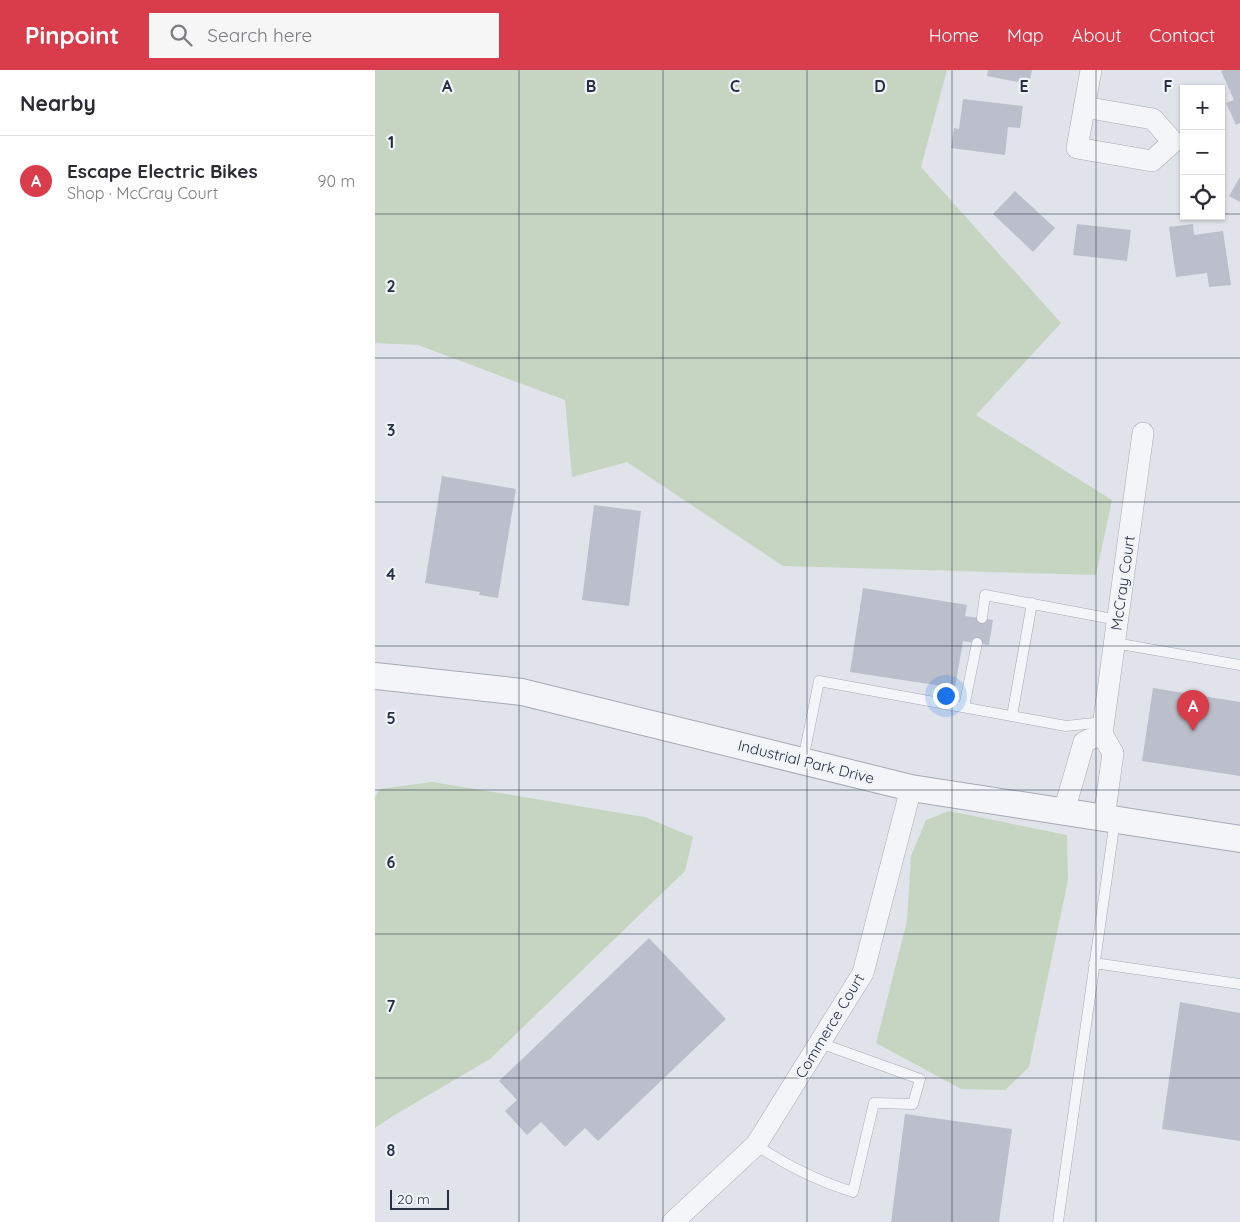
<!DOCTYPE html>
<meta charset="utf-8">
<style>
body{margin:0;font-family:Quicksand,sans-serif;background:#f7f7f7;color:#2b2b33}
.controls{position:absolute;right:15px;top:15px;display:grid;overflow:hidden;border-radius:0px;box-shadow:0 1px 4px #0004}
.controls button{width:45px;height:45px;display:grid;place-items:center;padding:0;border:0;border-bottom:1px solid #e1e1e2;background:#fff;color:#2b2b33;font:25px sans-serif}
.scale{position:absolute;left:15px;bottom:12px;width:59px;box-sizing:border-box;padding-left:5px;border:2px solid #273043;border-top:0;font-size:14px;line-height:18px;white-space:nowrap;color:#273043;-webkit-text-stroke:4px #f0f3f8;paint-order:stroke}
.you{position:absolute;left:570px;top:625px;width:18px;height:18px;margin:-12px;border:4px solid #fff;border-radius:50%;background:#1a73e8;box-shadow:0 0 0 8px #1a73e833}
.badge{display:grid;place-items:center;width:32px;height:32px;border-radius:50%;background:#d93c4a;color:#fff;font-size:16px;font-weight:700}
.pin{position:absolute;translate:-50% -41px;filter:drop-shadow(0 1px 2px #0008)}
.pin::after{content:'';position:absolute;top:26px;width:18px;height:15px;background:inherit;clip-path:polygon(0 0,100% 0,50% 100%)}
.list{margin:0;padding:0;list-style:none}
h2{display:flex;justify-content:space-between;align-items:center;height:65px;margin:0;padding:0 20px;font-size:21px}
h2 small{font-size:16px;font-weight:400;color:#7c7c81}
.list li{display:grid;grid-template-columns:32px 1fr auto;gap:15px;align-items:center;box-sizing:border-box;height:90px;padding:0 20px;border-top:1px solid #e1e1e2}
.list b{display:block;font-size:19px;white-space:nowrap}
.list p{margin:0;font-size:16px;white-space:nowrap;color:#7c7c81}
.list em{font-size:16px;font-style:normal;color:#7c7c81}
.icon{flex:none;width:28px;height:28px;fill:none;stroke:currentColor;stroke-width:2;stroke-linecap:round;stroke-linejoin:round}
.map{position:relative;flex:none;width:865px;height:1152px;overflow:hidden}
header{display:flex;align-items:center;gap:30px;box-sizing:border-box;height:70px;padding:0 25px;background:#d93c4a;color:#fff}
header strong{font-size:24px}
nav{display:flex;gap:28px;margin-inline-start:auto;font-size:18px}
.search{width:350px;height:45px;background:#f7f7f7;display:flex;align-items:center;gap:12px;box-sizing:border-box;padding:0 18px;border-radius:0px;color:#7c7c81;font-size:19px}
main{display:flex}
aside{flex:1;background:#fff}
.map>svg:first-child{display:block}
.green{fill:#c5d5c1}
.building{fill:#babfcb}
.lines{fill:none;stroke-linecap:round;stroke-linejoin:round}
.service-casing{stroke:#a5aab5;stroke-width:11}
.minor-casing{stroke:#a5aab5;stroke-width:22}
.tertiary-casing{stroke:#a5aab5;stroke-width:28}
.service{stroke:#f4f5f8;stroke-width:10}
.minor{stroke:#f4f5f8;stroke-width:21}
.tertiary{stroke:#f4f5f8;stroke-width:26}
.grid{fill:none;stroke:#273043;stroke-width:1;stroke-opacity:0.55}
.labels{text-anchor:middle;stroke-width:4.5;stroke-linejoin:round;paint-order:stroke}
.street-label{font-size:15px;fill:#273043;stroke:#f0f3f8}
.grid-label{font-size:16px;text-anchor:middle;font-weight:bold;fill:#273043;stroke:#f0f3f8;stroke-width:4.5;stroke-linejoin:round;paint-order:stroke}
</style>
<header>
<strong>Pinpoint</strong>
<div class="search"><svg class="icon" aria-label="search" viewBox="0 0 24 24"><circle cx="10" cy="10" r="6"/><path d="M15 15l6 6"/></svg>Search here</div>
<nav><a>Home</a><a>Map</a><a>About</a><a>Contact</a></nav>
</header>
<main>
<aside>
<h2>Nearby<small></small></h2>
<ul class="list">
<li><span class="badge">A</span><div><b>Escape Electric Bikes</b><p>Shop · McCray Court</p></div><em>90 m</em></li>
</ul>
</aside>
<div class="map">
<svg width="865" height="1152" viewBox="0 0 865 1152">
<rect width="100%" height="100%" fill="#e0e4ea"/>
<path class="green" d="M0,0H572L546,97L686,253L601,345L737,430L721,505L408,496L252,392L197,407L190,330L43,275L0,273Z
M57,712L270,747L318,767L310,801L115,989L18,1046L0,1058V727L5,719Z
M574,741L692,765L693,810L654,997L630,1020L586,1019L501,973L532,851L536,786L551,750Z"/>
<path class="building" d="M613,0H657L654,14L612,6Z
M849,0H865V53L861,55L851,33L859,30L846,1Z
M588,29L648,36L645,58L633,57L630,85L576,78L579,58L584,59Z
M865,107V132L854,126Z
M640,121L680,158L658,182L618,144Z
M702,154L756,160L752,191L698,185Z
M818,154L819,165L848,161L856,215L834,217L832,203L801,207L794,157Z
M67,406L141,419L123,528L104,525L105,522L50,513Z
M219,435L266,441L254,536L207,530Z
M488,518L592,535L590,546L618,550L614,575L588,571L580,618L475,602Z
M778,618L865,632V706L767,691Z
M274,868L351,949L223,1071L210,1058L190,1077L166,1052L152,1065L130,1041L142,1030L124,1011Z
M805,932L865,943V1071L787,1059Z
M530,1044L637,1059L624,1152H516Z"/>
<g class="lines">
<g class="service-casing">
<path id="service" d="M607,548L610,525L743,550
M740,573L865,595
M589,637L602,573
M637,646L657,533
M428,690L444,611L691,656L729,652
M719,893L865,914
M381,1075C412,1096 443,1111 478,1122L499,1033L538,1034L545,1009L445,973
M683,1152L740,750"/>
</g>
<g class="minor-casing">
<path id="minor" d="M709,37L778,49L798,72L777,91L702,78L716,0
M689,741L709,672L727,664
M729,748L738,683L727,664L768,363
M298,1152L381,1075L488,903L536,718"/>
</g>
<g class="tertiary-casing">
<path id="tertiary" d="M0,606L147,622L536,718L865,769"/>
</g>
<use href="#service" class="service"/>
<use href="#minor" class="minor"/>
<use href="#tertiary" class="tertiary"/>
</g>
<path class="grid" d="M144,0V1152M288,0V1152M432,0V1152M577,0V1152M721,0V1152M0,144H809M846,144H865M0,288H865M0,432H865M0,576H865M0,720H865M0,864H865M0,1008H865"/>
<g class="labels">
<g class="street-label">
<text transform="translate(748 513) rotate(-82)" y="5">McCray Court</text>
<text transform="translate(431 692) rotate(14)" y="5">Industrial Park Drive</text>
<text transform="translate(455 956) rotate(-59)" y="5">Commerce Court</text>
</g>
</g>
<g class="grid-label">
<text x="72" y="22">A</text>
<text x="216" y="22">B</text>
<text x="360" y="22">C</text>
<text x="505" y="22">D</text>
<text x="649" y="22">E</text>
<text x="793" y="22">F</text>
<text x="16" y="78">1</text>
<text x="16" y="222">2</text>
<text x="16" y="366">3</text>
<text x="16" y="510">4</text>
<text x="16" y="654">5</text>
<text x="16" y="798">6</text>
<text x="16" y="942">7</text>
<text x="16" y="1086">8</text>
</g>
</svg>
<div class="controls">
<button>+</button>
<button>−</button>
<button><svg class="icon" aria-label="locate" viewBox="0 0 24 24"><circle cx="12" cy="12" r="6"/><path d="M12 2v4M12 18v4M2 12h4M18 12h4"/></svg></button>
</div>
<div class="scale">20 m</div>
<div class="you"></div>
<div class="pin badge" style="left:818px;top:661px">A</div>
</div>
</main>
